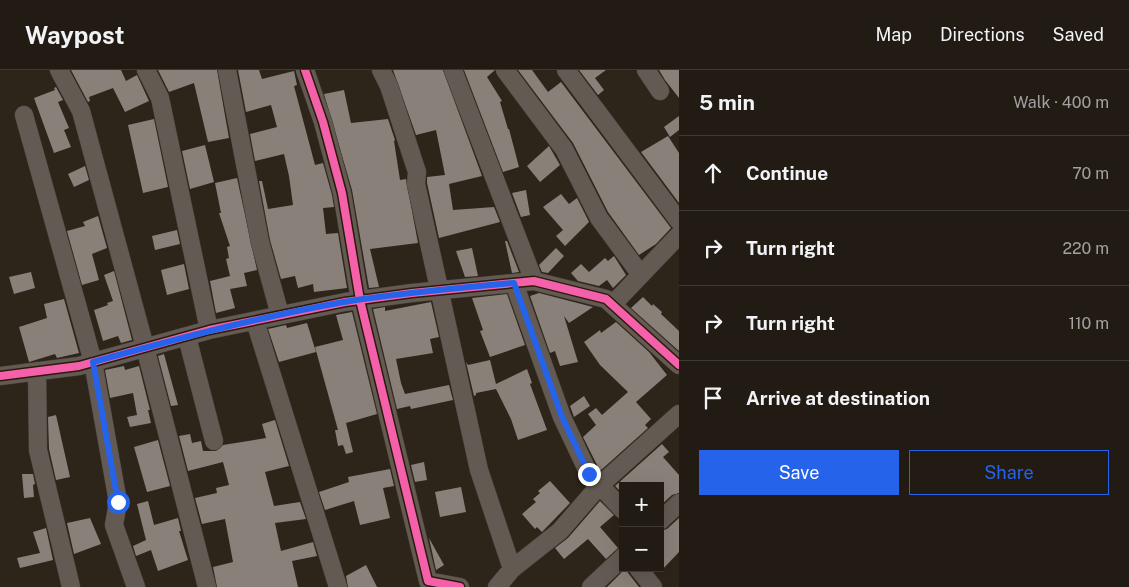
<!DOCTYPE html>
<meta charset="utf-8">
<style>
body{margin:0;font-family:"Public Sans",sans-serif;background:#2e2822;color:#f1f3f6}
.controls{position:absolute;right:15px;bottom:15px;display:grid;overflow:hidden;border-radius:0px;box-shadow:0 5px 20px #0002}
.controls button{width:45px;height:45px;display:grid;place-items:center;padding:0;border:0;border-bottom:1px solid #3f3934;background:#221b14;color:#f1f3f6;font:25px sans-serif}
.stop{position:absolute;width:15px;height:15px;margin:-11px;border:4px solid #2563eb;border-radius:50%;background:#fff}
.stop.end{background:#2563eb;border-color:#fff;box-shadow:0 1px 5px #0008}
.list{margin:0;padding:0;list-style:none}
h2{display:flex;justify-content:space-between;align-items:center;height:65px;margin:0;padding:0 20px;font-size:21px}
h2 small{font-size:16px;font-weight:400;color:#a2a1a0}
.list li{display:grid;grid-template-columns:32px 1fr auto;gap:15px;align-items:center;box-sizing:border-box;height:75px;padding:0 20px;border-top:1px solid #3f3934}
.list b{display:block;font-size:19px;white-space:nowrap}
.list em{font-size:16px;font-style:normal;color:#a2a1a0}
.actions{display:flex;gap:10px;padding:15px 20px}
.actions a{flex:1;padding:11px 0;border:1px solid #2563eb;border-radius:0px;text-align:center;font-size:18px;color:#2563eb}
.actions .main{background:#2563eb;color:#fff}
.icon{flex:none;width:28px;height:28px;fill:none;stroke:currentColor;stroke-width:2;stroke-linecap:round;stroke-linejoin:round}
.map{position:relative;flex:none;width:679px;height:517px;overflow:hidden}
header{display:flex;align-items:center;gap:30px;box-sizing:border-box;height:70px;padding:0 25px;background:#221b14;border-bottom:1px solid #3f3934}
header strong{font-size:24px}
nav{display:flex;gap:28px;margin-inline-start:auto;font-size:18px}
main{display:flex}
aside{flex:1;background:#221b14}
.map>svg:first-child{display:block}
.building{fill:#898179}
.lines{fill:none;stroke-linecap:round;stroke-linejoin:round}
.minor-casing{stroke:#484038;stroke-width:19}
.minor{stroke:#635b53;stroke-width:18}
.cycleway-casing{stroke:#2b1b08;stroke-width:11}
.cycleway{stroke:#f560ab;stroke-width:8}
.route{stroke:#2563eb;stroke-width:6}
</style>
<header>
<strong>Waypost</strong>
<nav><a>Map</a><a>Directions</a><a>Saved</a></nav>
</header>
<main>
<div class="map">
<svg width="679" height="517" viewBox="0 0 679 517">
<rect width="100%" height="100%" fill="#2d241a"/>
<path class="building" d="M71,0H121L126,11L137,5L149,31L125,42L113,18L89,27L90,31L88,32Z
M158,0H217L229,68L208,72L194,13L169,22Z
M238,0H259L262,9L294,1L297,15L294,16L315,95L323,93L332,125L334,137L323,138L326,164L338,163L347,218L314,222L313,214L298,218L295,206L281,209L270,170L259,111H262L268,139L293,135L289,106L284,84L255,91L250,64L277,57L271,35L246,42Z
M393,0H443L482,106L449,114L453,140L494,137L500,152L439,168L427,113V107L445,105L436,60L416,65Z
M464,0H495L487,7L502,31L500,32L508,59H509L519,97L503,102Z
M518,0H532L548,22L561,12L671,158L656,174L639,185L608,142L573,73Z
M579,0H606L595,8L604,20L598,25Z
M659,0H679V28L665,10Z
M56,17L63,30L58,32L69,58L64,60L71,77L54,83L34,28L55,20L54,18Z
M344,20L351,53L388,49L395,70L394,71L400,110L406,109L418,173L370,179L379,217L369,218L352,120L324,24Z
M679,46V60L670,67L664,57Z
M154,49L168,117L143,123L128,55Z
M668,66L679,83V133L641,82Z
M205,75L214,112L190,119L182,81Z
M549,76L560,95L540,112L527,96Z
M85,96L89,110L74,117L68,104Z
M237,108L257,200L244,203L247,216L230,219L235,238L216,243L210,211L230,206L226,189L229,188L227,177L230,176L219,143H221L215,113Z
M526,120L530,145L521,147L512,123Z
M561,124L569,134L577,128L589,152L565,176L556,166L563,160L543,137Z
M98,146L107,178L92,184L99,210L82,215L67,161L85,156L83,152Z
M177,160L180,174L155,180L152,166Z
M505,171H507L519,202L512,203Z
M472,178L478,206L465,207L456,181Z
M556,178L564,186L548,203L542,202L539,195Z
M614,186L626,205L613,218L607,210L599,216L578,211L571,203L581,194L589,202L605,188L608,191Z
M184,194L189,219L167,225L161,200Z
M114,201L132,270L121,273L118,266L103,271L94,240L108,235L107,233L113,231L104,205Z
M31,202L35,218L14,224L9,207Z
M539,223L593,237L569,253L564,246L578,292L560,296L555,281L550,283L530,226Z
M507,224L525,275L490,287L480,261L483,260L472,228Z
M643,227L652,236L653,234L662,242L661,244L679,261V281L631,238Z
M64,229L79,283L57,288L55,284L29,292L19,257L47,248L44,234Z
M431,232L439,267L430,269L433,283L396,289L401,313L405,324L449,315L453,330L411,339L410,336L397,339L373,239L385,237V241Z
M352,242L377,344L346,353L353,382L346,384L343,375L338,376L335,360H338L315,277L343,270L336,245Z
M616,252L649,282L667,305L636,332L651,349L645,355L648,358L600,401L583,367L596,355L588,344L596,338L602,345L628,322L600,295L584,272L600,260L601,263Z
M307,253L316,282L279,292L268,259L286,255L287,258Z
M164,284L178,335L171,336L158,286Z
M490,290L496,314L527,299L532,313L530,314L547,360L518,370L511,349L496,319L476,323V325L474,326L466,292L468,295Z
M124,296L125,300L139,296L150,340H148L151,353L130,357L127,347L137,345L133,323L110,328L105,300Z
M584,326L590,336L574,347L570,336Z
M56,345L70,407L56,410L49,379L48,347Z
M275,350L289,396L265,402L274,436L300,432L306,449L275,453L281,481L313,472L317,486L292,491L298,517H217L213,497L233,492L225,449L202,454L195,428L217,423L216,418L229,415L223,392L188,401L179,366L190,364L192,373L201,371L203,381H216L223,375L266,368L262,354Z
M158,370L170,416L147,422L134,377Z
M662,374L669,382L663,387L679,405V423L672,425L660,436V416H623V424L615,416Z
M424,392L427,410L415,412L411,395Z
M390,399L394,416L383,418L390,448L360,455L354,431L325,440L319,422L349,412L348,407Z
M22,404H33L35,414L33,415L34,427L24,428Z
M550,411L570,433L542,462L537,457L535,459L522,444L536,432L533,429L540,423L538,421Z
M461,417L466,442L440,447L435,422Z
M148,431L154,455L178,448L181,461H179L188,490L158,501L151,480L136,486L133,476L146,470L137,434Z
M600,431L614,445L600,457L618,478L606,489L588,469L564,489L555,478L568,468Z
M90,448L101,474L74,484L67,453Z
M679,448V482L660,502V461L667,459Z
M46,458L53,490L20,498L17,488L40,483L33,462Z
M429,468L444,495L436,500Z
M366,495L377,517H348L346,506Z
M625,499L639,517H607Z"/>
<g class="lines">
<g class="minor-casing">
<path id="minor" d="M59,0L81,41L145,277L207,517
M146,0L160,28L209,260
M227,0L260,172L280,245
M305,0L323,52L342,123L360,230L428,511L460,517
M381,0L389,16L417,102L416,114L479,400L512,499
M453,0L534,211
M505,0L564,79L599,148L641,205
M566,0L679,151
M646,0L660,21
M24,45L93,292L118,432L114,455L136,517
M514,213L562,347L589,404L623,440
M613,234L679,165
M255,251L338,517
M187,267L214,371
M37,301L38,380L71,517
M0,306L79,296L209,260L345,232L412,223L534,211L606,229L679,295
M660,451L679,433
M638,498L653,517
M497,517L512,499L560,461L599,416L679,344
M591,517L623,487"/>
</g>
<use href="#minor" class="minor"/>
<g class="cycleway-casing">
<path id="cycleway" d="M305,0L323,52L342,123L360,230L428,511L460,517
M0,306L79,296L209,260L345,232L412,223L534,211L606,229L679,295"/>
</g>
<use href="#cycleway" class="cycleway"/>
</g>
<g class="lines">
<path class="route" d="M118,432L93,292C176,269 259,247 344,232C400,223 457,218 514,213L562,347L589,404"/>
</g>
</svg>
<div class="controls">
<button>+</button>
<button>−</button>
</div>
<div class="stop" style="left:118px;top:432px"></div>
<div class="stop end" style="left:589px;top:404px"></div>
</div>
<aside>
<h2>5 min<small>Walk · 400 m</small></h2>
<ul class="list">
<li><svg class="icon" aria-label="ahead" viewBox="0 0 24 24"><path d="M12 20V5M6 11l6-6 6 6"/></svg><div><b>Continue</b></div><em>70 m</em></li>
<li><svg class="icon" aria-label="right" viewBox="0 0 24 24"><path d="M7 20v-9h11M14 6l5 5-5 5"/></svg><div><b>Turn right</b></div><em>220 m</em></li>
<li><svg class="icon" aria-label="right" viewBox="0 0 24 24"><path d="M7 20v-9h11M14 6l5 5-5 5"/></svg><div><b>Turn right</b></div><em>110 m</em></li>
<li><svg class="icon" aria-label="arrive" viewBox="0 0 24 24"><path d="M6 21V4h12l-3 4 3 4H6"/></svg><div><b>Arrive at destination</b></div></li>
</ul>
<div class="actions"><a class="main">Save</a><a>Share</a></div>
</aside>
</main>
